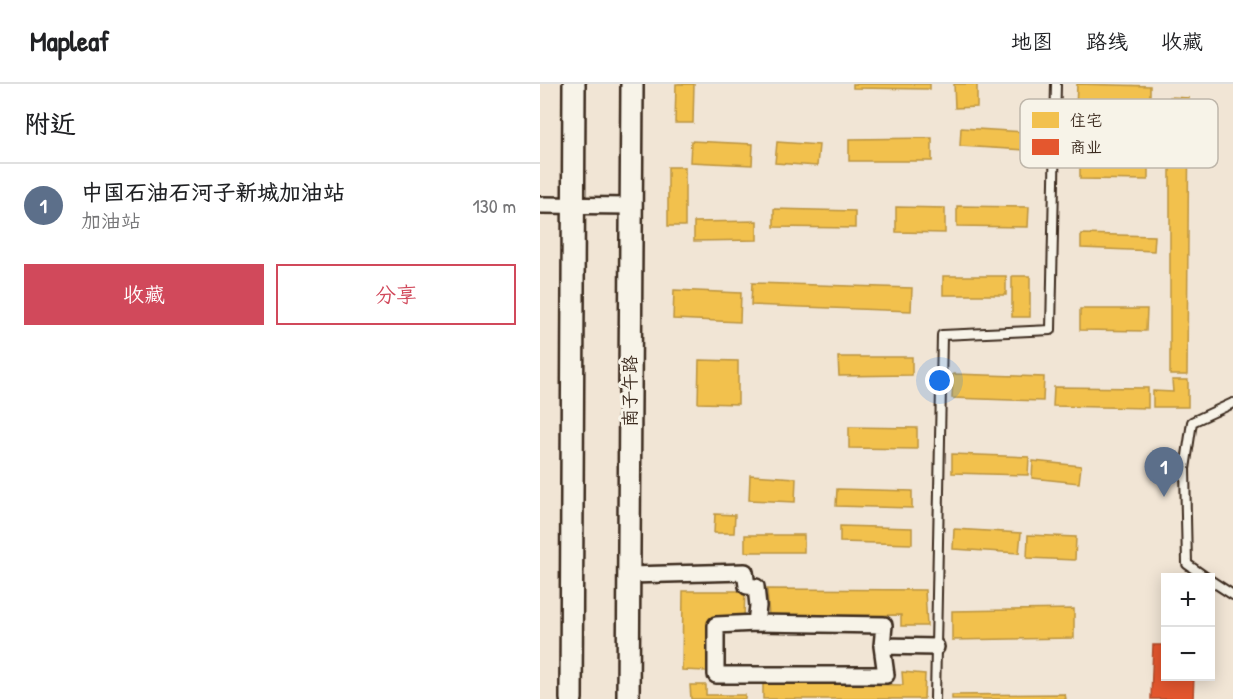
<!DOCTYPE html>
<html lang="zh">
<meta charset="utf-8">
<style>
body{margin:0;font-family:"Patrick Hand","LXGW WenKai TC",sans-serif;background:#f2f2f2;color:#202124}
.controls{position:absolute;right:18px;bottom:18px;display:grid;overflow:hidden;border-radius:0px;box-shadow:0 3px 15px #0003}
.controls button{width:54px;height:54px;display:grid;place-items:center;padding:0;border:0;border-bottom:2px solid #e0e0e0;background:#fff;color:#202124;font:30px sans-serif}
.you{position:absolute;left:400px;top:297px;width:21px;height:21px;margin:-15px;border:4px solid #fff;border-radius:50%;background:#1a73e8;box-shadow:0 0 0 9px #1a73e833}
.badge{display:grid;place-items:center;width:39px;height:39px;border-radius:50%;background:#d1495b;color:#fff;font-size:20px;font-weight:700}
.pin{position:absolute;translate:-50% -50px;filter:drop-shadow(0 2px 3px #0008)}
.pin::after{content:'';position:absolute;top:32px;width:21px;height:18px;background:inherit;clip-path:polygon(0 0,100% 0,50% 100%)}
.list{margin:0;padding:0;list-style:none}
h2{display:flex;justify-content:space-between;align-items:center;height:78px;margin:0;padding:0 24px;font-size:26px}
h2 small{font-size:20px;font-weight:400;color:#757577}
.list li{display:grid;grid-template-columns:39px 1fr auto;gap:18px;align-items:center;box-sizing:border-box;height:84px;padding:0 24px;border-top:2px solid #e0e0e0}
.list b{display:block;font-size:22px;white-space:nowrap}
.list p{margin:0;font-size:20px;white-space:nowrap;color:#757577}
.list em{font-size:20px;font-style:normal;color:#757577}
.actions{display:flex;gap:12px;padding:18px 24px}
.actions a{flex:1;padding:14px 0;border:2px solid #d1495b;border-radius:0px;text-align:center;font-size:21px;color:#d1495b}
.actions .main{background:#d1495b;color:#fff}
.map{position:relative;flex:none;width:693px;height:615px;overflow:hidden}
header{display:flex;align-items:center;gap:36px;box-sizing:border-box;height:84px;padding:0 30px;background:#fff;border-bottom:2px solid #e0e0e0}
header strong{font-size:28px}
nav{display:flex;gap:33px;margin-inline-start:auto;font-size:21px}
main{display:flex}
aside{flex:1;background:#fff}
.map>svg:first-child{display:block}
.homes{fill:#f2c14e;stroke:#bb9440;stroke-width:1.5}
.shops{fill:#e4572e;stroke:#b14a29;stroke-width:1.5}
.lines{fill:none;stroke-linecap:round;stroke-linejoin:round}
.lane-casing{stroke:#3b2a1e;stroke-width:12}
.street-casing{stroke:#3b2a1e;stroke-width:20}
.secondary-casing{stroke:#3b2a1e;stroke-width:26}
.lane{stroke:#f7f3e8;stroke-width:8}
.street{stroke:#f7f3e8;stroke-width:15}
.secondary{stroke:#f7f3e8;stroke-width:21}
.labels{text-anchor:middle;stroke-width:6;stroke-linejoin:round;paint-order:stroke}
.street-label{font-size:18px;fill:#3b2a1e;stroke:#f7f3e8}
.key{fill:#f7f3e8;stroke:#bfb7ab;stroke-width:1.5}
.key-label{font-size:16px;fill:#3b2a1e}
</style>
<header>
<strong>Mapleaf</strong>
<nav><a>地图</a><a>路线</a><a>收藏</a></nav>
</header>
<main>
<aside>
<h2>附近<small></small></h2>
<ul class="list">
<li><span class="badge" style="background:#5c6f8a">1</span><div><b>中国石油石河子新城加油站</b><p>加油站</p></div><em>130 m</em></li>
</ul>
<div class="actions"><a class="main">收藏</a><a>分享</a></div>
</aside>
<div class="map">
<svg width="693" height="615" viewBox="0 0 693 615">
<rect width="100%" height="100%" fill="#f1e5d5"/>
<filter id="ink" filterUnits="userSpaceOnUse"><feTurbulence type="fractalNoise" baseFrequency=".0167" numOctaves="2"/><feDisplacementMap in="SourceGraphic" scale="12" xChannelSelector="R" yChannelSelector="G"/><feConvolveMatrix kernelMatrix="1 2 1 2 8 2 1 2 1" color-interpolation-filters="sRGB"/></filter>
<g filter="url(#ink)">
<path class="homes" d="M136,0H154L153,39H135Z
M313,0H390V5L313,4Z
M414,0H437V23L415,24Z
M537,0L610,2V27L536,26Z
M630,13L649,14L647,291H630Z
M421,44L501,49L500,67L420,62Z
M392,54V77H309V55Z
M151,57L213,60L212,81L150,78Z
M237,58L279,61L277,82L235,79Z
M540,75L608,76V96L540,95Z
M128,83H145V142H128Z
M417,122L489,123L488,143L417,142Z
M356,123L405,124V149L356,148Z
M234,125L315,127V144L234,143Z
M217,137V156L154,157V138Z
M541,150L615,152L614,167L541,164Z
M403,192H466V211H403Z
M472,192H490V233H472Z
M212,199L372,204L371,227L211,221Z
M134,206L201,209L200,238L133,235Z
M540,225H607L606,247L540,246Z
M298,273H372V291L299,292Z
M159,276L198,277V320L158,319Z
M413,290L504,293L503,317L412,314Z
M632,296H648V323H613V307L633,308Z
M514,303L608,304V324L513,322Z
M309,343L377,344V365L309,364Z
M412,370L489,373L488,391L412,389Z
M493,377L541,382L539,399L492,394Z
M210,391L256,394L255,418L209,416Z
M297,405L372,407V424L296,422Z
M175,430L195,431L194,449H174Z
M300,442L372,444V460L300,458Z
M414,445L481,449L479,469L413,465Z
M205,451H264V468H205Z
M488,451L536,453L535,476L487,474Z
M227,505L385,506L387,542H361V531L229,532Z
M143,507H205L204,534H170L167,587L142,586Z
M534,525V554L412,556V527Z
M362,588L385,590L384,615H223V599L363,601Z
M150,601H166V611H205V615H151Z
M525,610L526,615H412V611Z"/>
<path class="shops" d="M613,561H626V592H654L653,615H611Z"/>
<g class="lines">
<g class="lane-casing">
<path id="lane" d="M667,494L647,480L645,385L652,338L693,319
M670,496L693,511
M395,615L402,251L511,246L516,0"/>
</g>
<g class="street-casing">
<path id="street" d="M0,121L91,122
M89,491L205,488L207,502L216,503L218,522L216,539
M342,562L346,591H176V541L216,539L344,541L342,562L396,563"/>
</g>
<g class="secondary-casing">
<path id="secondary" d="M31,615L34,0
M88,615L92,0"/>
</g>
<use href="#lane" class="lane"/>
<use href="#street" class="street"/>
<use href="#secondary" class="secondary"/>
</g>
</g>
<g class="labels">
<g class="street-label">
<text transform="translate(90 307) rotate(-90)" y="6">南子午路</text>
</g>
</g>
<rect x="480" y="15" width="198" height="69" rx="9" class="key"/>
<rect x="492" y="28" width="27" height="16" fill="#f2c14e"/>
<rect x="492" y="55" width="27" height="16" fill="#e4572e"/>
<g class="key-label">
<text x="530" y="42">住宅</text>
<text x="530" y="69">商业</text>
</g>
</svg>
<div class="controls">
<button>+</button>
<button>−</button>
</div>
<div class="you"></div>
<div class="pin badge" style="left:624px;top:413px;background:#5c6f8a">1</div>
</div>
</main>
